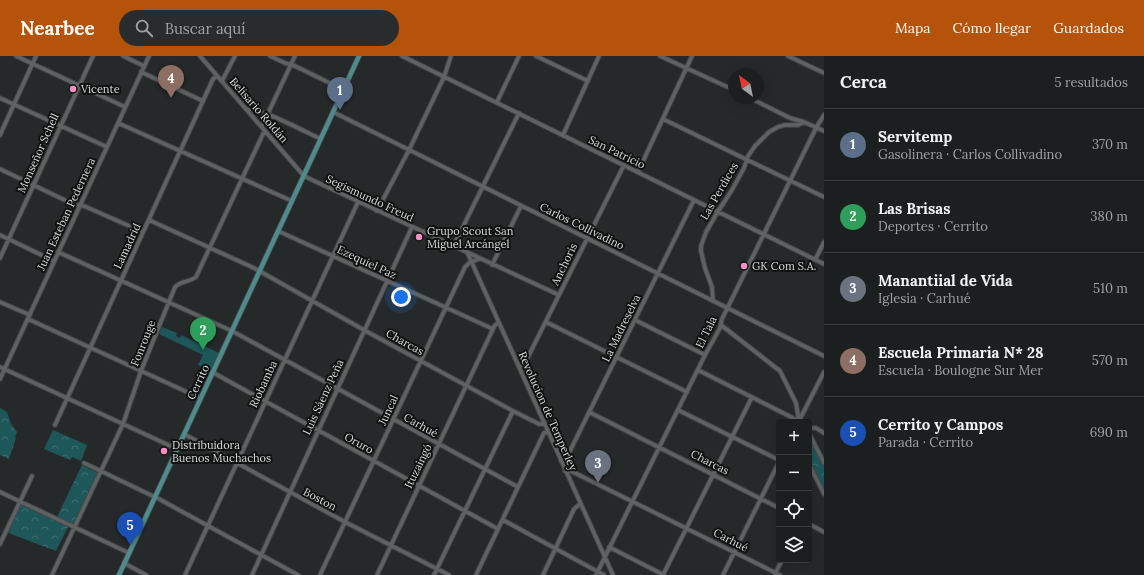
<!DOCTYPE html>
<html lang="es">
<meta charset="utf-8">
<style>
body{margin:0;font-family:Lora,serif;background:#292c2c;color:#f1f3f6}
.controls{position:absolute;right:12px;bottom:12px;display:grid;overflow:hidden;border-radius:4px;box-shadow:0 4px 16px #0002}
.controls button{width:36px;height:36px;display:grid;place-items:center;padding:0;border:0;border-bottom:1px solid #3a3d3d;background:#1c1f1f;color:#f1f3f6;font:20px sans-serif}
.compass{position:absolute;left:728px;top:12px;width:36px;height:36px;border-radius:50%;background:#1c1f1f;box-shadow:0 4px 16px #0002;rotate:327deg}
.you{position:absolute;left:401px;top:241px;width:14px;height:14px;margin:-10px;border:3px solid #fff;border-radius:50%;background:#1a73e8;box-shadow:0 0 0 6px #1a73e833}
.badge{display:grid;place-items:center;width:26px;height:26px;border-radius:50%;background:#b45309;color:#fff;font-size:13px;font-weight:700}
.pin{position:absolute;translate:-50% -33px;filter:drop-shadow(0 1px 2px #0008)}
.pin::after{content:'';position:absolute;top:21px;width:14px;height:12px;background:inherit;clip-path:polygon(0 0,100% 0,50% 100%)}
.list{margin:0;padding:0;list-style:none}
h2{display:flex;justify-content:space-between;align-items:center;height:52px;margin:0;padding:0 16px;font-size:17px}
h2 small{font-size:13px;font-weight:400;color:#a0a2a4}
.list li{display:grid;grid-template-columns:26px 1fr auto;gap:12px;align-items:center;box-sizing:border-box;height:72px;padding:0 16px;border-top:1px solid #3a3d3d}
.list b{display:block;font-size:15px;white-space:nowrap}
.list p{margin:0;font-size:13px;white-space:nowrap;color:#a0a2a4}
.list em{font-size:13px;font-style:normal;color:#a0a2a4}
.icon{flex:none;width:22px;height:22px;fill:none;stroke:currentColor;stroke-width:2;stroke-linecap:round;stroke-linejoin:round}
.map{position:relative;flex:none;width:824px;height:519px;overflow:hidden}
header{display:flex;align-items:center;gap:24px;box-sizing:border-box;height:56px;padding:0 20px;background:#b45309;color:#fff}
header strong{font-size:19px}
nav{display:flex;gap:22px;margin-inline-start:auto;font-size:14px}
.search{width:280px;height:36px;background:#292c2c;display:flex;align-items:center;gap:10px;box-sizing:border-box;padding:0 14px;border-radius:22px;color:#a0a2a4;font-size:15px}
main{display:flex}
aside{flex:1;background:#1c1f1f}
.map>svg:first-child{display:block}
.forest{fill:url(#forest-crowns)}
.pitch{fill:#1e575a}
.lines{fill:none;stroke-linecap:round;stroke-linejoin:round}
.minor-casing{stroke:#444646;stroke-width:5.5}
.major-casing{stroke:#444646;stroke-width:6}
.minor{stroke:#5f6262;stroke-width:3.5}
.major{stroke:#4f8a8d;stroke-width:4.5}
.poi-dot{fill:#fb8fc5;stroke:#101111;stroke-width:1.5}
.labels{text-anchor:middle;stroke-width:4;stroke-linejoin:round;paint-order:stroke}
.poi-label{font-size:11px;fill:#d9dbdb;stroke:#101111;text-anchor:start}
.street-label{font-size:11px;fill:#d9dbdb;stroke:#101111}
</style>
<header>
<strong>Nearbee</strong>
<div class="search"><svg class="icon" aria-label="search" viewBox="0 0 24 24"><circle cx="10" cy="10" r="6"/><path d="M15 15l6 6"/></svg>Buscar aquí</div>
<nav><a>Mapa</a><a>Cómo llegar</a><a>Guardados</a></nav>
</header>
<main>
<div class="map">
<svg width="824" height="519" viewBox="0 0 824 519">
<defs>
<pattern id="forest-crowns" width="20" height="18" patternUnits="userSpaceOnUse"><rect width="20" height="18" fill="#1e575a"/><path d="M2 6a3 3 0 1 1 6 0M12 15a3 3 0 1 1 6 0" fill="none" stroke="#3e6f71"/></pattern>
</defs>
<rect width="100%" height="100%" fill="#262929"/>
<path class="forest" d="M0,352L7,356L11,368L17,376L15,381L16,382L9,403L0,399Z
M53,374L87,389L81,405L72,401L70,404L44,393Z
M809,379L824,410V434L809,403Z
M82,409L98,417L73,469L57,461Z
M20,446L69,469L56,495L6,476Z"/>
<path class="pitch" d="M162,271L177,277L176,280L180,282L181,279L219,297L211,314L198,309L203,299L159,278Z"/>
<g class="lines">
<g class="minor-casing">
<path id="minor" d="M16,0L125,51
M123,0L144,10
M200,0L304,120L308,122L559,239
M270,0L285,7L295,10L344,34
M402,0L824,208
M536,0L588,25
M660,0L734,34
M788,0L824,17
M141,16L203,45
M222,25L235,0
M0,42L107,91
M750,42L790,62L804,66L824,75
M497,46L519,0
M246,53C262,52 305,76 321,83
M333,56L824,300
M663,63L824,141
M118,67L292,145
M262,70L295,0
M0,79L36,0
M563,79L599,0
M0,113L75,149L84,150L143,176
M638,116L692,0
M377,155L409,94L444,21L451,0
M149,164L254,212L364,274L513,355L539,368H544
M278,175L493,273
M0,179L54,205
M453,191L519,57
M58,196L232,275L518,431
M468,198L613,519
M0,202L93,0
M815,204L824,186
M492,209L521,150
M713,245L712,231L705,212L701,195V190L706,176L717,157L732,134L744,112L748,100L755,90L769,76L778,71L785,69H798L804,66
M0,246L30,259
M28,263L200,342
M635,264L705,299
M546,266L687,336
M721,269L780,315L796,347L799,365
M0,311L177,393
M519,311L525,307L624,109
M698,314L799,365
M212,316L498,473
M0,323L149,0
M678,354L779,404
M589,356L779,452
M799,365L824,316
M55,369L203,45L213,23L217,20
M809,372H816L824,377
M809,377L824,407
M184,378L345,466L449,519
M561,405L567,401L694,144
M84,407L159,443L298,519
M809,408L824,438
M565,415H571L780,519
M0,436L129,497
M503,464L604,519
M809,468L824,476
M0,488L32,420
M609,491L664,519
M124,507L146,519
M775,518L782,504
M52,519L123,368L141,315L175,231C180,225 190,226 196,221L263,78L266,76
M185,519L358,146
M252,519L412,171
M320,519L465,211L469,207L479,203
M377,519L493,273L495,269L499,267
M434,519L513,355
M476,519L542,381L544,377L548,376
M543,519L574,453L580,448
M596,519L705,299L720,272L722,263L816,72L824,59
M663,519L752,341
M723,519L779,406"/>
</g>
<g class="major-casing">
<path id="major" d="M119,519L359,0"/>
</g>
<use href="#minor" class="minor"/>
<use href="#major" class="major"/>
</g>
<g class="poi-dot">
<circle cx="73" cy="33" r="4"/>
<circle cx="419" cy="181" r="4"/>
<circle cx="744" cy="210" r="4"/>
<circle cx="164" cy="395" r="4"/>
</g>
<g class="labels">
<g class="poi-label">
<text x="81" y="37">Vicente</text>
<text x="427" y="179">Grupo Scout San<tspan x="427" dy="13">Miguel Arcángel</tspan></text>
<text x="752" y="214">GK Com S.A.</text>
<text x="172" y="393">Distribuidora<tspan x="172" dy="13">Buenos Muchachos</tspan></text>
</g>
<g class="street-label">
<text transform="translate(259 54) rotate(49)" y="4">Belisario Roldán</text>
<text transform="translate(617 96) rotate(26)" y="4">San Patricio</text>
<text transform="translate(38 97) rotate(-66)" y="4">Monseñor Schell</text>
<text transform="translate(719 135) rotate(-60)" y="4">Las Perdices</text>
<text transform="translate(370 142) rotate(25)" y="4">Segismundo Freud</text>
<text transform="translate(66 158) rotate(-65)" y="4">Juan Esteban Pedernera</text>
<text transform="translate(582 170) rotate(26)" y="4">Carlos Collivadino</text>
<text transform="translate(127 190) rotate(-65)" y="4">Lamadrid</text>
<text transform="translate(367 206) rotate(25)" y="4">Ezequiel Paz</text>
<text transform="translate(564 208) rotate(-64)" y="4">Anchoris</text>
<text transform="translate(621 272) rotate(-64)" y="4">La Madreselva</text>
<text transform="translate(706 276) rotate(-64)" y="4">El Tala</text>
<text transform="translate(405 286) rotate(29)" y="4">Charcas</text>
<text transform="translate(143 287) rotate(-68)" y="4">Fonrouge</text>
<text transform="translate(198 326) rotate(-65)" y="4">Cerrito</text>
<text transform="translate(263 328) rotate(-65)" y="4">Riobamba</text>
<text transform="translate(323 341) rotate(-65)" y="4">Luis Sáenz Peña</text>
<text transform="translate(388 354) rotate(-65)" y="4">Juncal</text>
<text transform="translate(548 355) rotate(66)" y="4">Revolucion de Temperley</text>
<text transform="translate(421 369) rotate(29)" y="4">Carhué</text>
<text transform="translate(359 387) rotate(29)" y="4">Oruro</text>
<text transform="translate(710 406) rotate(27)" y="4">Charcas</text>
<text transform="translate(418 410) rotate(-64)" y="4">Ituzaingó</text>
<text transform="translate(320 443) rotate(28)" y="4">Boston</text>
<text transform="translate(731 484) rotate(27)" y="4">Carhué</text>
</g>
</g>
</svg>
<div class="controls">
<button>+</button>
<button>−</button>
<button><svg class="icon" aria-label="locate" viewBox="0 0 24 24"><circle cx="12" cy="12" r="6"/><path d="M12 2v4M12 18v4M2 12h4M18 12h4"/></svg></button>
<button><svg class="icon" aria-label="layers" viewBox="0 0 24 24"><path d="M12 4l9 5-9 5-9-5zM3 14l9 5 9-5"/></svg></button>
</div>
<svg class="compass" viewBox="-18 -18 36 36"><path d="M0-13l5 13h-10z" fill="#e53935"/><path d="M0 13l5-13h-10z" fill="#a0a2a4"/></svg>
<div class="you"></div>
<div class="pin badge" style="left:340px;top:54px;background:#5c6f8a">1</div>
<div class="pin badge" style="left:203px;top:294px;background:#2e9e5b">2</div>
<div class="pin badge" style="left:598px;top:427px;background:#6b7280">3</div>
<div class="pin badge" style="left:171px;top:42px;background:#8d6e63">4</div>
<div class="pin badge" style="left:130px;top:489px;background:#1a4fb4">5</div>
</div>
<aside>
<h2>Cerca<small>5 resultados</small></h2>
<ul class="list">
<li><span class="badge" style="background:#5c6f8a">1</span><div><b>Servitemp</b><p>Gasolinera · Carlos Collivadino</p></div><em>370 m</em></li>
<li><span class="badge" style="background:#2e9e5b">2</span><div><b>Las Brisas</b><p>Deportes · Cerrito</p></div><em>380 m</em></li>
<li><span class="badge" style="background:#6b7280">3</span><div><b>Manantiial de Vida</b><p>Iglesia · Carhué</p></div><em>510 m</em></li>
<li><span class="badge" style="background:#8d6e63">4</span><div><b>Escuela Primaria N* 28</b><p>Escuela · Boulogne Sur Mer</p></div><em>570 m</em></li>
<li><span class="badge" style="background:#1a4fb4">5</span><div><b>Cerrito y Campos</b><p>Parada · Cerrito</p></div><em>690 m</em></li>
</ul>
</aside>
</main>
